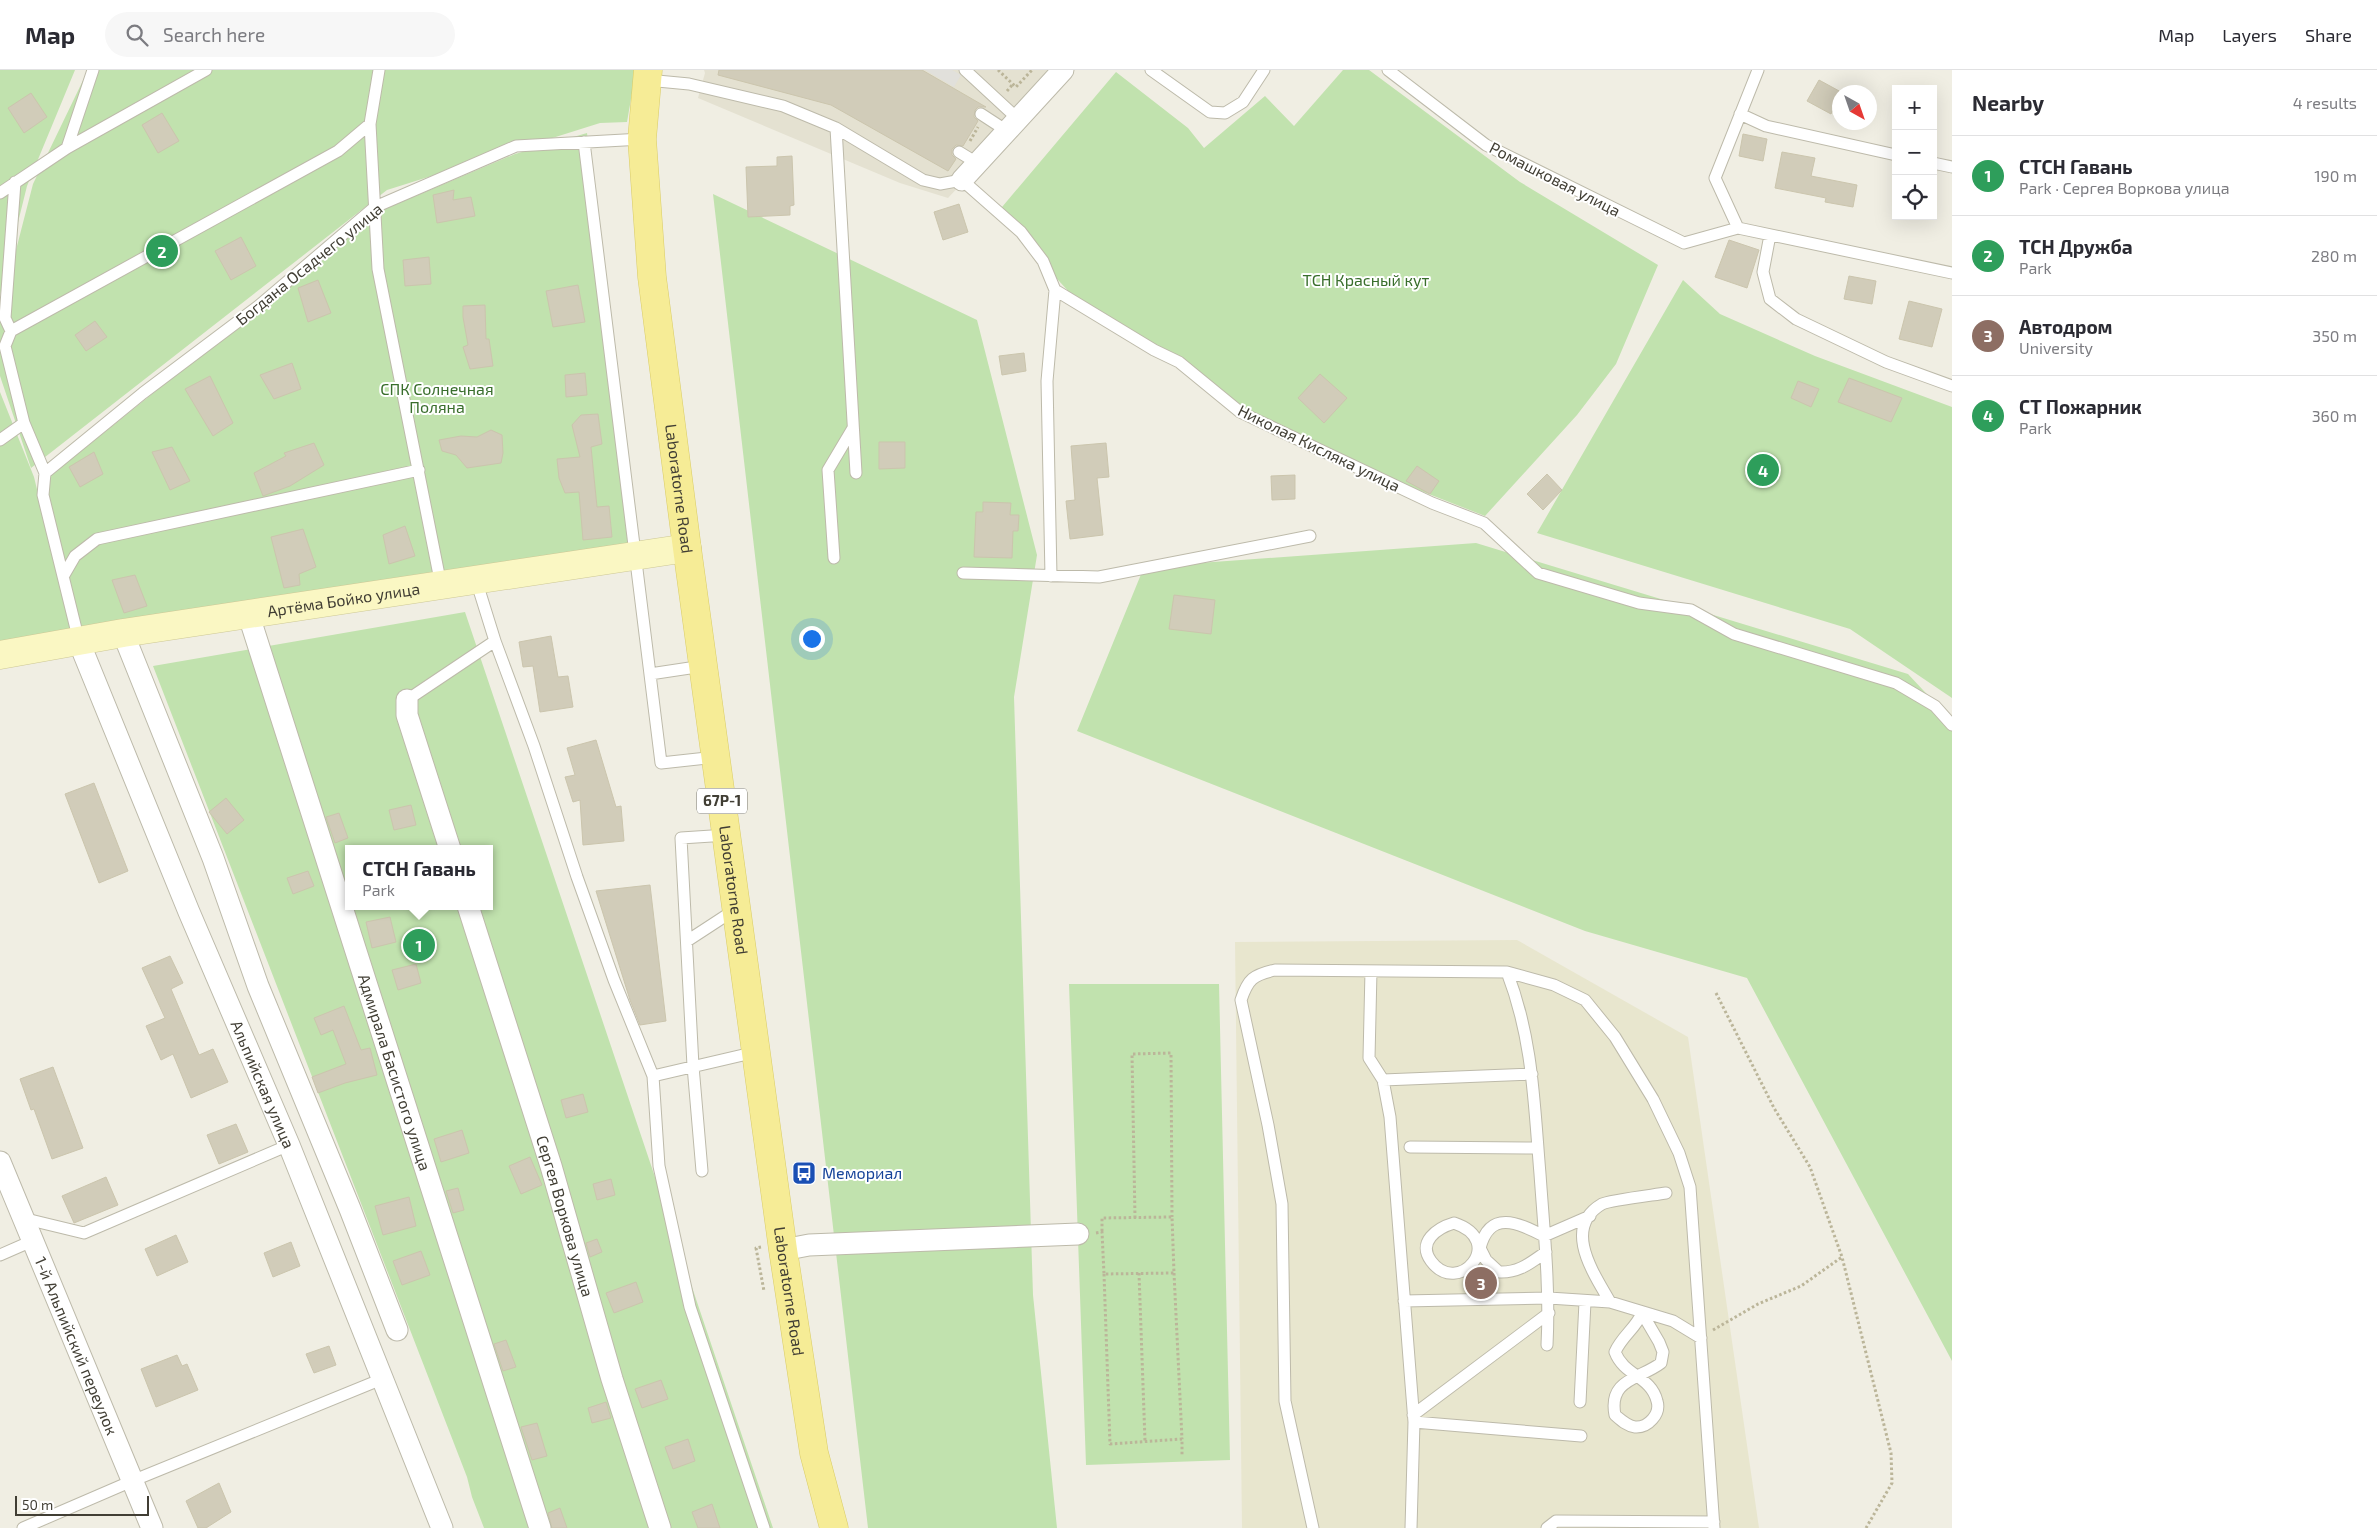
<!DOCTYPE html>
<meta charset="utf-8">
<style>
body{margin:0;font-family:"Exo 2",sans-serif;background:#f7f7f7;color:#2b2b33}
.controls{position:absolute;right:15px;top:15px;display:grid;overflow:hidden;border-radius:0px;box-shadow:0 5px 20px #0002}
.controls button{width:45px;height:45px;display:grid;place-items:center;padding:0;border:0;border-bottom:1px solid #e1e1e2;background:#fff;color:#2b2b33;font:25px sans-serif}
.compass{position:absolute;left:1832px;top:15px;width:45px;height:45px;border-radius:50%;background:#fff;box-shadow:0 5px 20px #0002;rotate:140deg}
.scale{position:absolute;left:15px;bottom:12px;width:134px;box-sizing:border-box;padding-left:5px;border:2px solid #413e34;border-top:0;font-size:14px;line-height:18px;white-space:nowrap;color:#413e34;-webkit-text-stroke:4px #fff;paint-order:stroke}
.you{position:absolute;left:811px;top:568px;width:18px;height:18px;margin:-12px;border:4px solid #fff;border-radius:50%;background:#1a73e8;box-shadow:0 0 0 8px #1a73e833}
.badge{display:grid;place-items:center;width:32px;height:32px;border-radius:50%;background:#0b8043;color:#fff;font-size:16px;font-weight:700}
.pin{position:absolute;translate:-50% -50%;border:2px solid #fff;box-shadow:0 1px 5px #0006}
.popup{position:absolute;left:345px;top:775px;width:148px;height:65px;box-sizing:border-box;display:grid;place-content:center;border-radius:0px;background:#fff;filter:drop-shadow(0 1px 4px #0005);font-size:16px;white-space:nowrap;color:#7c7c81}
.popup b{font-size:19px;color:#2b2b33}
.popup::after{content:'';position:absolute;left:50%;top:100%;margin-left:-10px;border:10px solid transparent;border-top-color:#fff}
.list{margin:0;padding:0;list-style:none}
h2{display:flex;justify-content:space-between;align-items:center;height:65px;margin:0;padding:0 20px;font-size:21px}
h2 small{font-size:16px;font-weight:400;color:#7c7c81}
.list li{display:grid;grid-template-columns:32px 1fr auto;gap:15px;align-items:center;box-sizing:border-box;height:80px;padding:0 20px;border-top:1px solid #e1e1e2}
.list b{display:block;font-size:19px;white-space:nowrap}
.list p{margin:0;font-size:16px;white-space:nowrap;color:#7c7c81}
.list em{font-size:16px;font-style:normal;color:#7c7c81}
.icon{flex:none;width:28px;height:28px;fill:none;stroke:currentColor;stroke-width:2;stroke-linecap:round;stroke-linejoin:round}
.map{position:relative;flex:none;width:1952px;height:1458px;overflow:hidden}
header{display:flex;align-items:center;gap:30px;box-sizing:border-box;height:70px;padding:0 25px;background:#fff;border-bottom:1px solid #e1e1e2}
header strong{font-size:24px}
nav{display:flex;gap:28px;margin-inline-start:auto;font-size:18px}
.search{width:350px;height:45px;background:#f7f7f7;display:flex;align-items:center;gap:12px;box-sizing:border-box;padding:0 18px;border-radius:28px;color:#7c7c81;font-size:19px}
main{display:flex}
aside{flex:1;background:#fff}
.map>svg:first-child{display:block}
.residential{fill:#e4e1d1}
.education{fill:#e8e6ce}
.green{fill:#c1e2ae;fill-rule:evenodd}
.parking{fill:#e1e0db}
.building{fill:#d1ccb9;stroke:#cbc5ad}
.lines{fill:none;stroke-linecap:round;stroke-linejoin:round}
.lane-casing{stroke:#bdbaaa;stroke-width:13}
.street-casing{stroke:#bdbaaa;stroke-width:23}
.secondary-casing{stroke:#cdc896;stroke-width:29}
.primary-casing{stroke:#d9cc68;stroke-width:29}
.path{stroke:#bbb599;stroke-width:3;stroke-dasharray:2.5 2.5;stroke-linecap:butt}
.lane{stroke:#fff;stroke-width:11}
.street{stroke:#fff;stroke-width:21}
.secondary{stroke:#faf7c3;stroke-width:28}
.primary{stroke:#f6ec96;stroke-width:28}
.labels{text-anchor:middle;stroke-width:4;stroke-linejoin:round;paint-order:stroke}
.shield{fill:#fff;stroke:#7a7871;stroke-width:1}
.shield-label{font-size:15px;font-weight:bold;fill:#413e34}
.street-label{font-size:16px;fill:#413e34;stroke:#fff}
.park-label{font-size:16px;fill:#396e2c;stroke:#fff}
.transit-label{font-size:16px;fill:#164399;stroke:#fff;text-anchor:start}
</style>
<header>
<strong>Map</strong>
<div class="search"><svg class="icon" aria-label="search" viewBox="0 0 24 24"><circle cx="10" cy="10" r="6"/><path d="M15 15l6 6"/></svg>Search here</div>
<nav><a>Map</a><a>Layers</a><a>Share</a></nav>
</header>
<main>
<div class="map">
<svg width="1952" height="1458" viewBox="0 0 1952 1458">
<rect width="100%" height="100%" fill="#f0eee3"/>
<path class="residential" d="M704,0H1069L948,128L900,113L698,28L705,3Z"/>
<path class="education" d="M1517,870L1688,967L1759,1458H1242L1235,872Z"/>
<path class="green" d="M0,0H75L27,116L0,225Z
M88,0H636L627,52L600,53L387,120L31,398L0,306V242L33,114Z
M1343,0H1369L1520,112L1658,195L1616,294L1577,345L1485,446L1398,412L1239,338L1080,234L997,143L1116,2L1188,58L1204,78L1265,26L1294,56Z
M587,63L639,480L81,566L46,425L50,406L380,141L515,84Z
M713,124L977,250L1037,485L1014,627L1033,1225L1057,1458H868Z
M1683,210L1720,244L1815,286L1952,337V628L1850,559L1537,463Z
M0,322L34,407L73,566L0,578Z
M1476,473L1908,604L1952,651V1291L1747,908L1585,861L1077,661L1144,497Z
M465,542L773,1458H484L472,1427L467,1407L153,596ZM349,779H489V836H349Z
M1069,914H1219L1230,1390L1086,1395Z"/>
<path class="parking" d="M925,0H952L961,5L954,17Z"/>
<path class="building" d="M719,0H922L986,37H978L975,40L974,47L978,51L963,76L956,75L952,79V85L956,89L948,101L831,35L718,5Z
M1819,10L1841,22L1831,44L1807,31Z
M31,23L47,47L24,63L8,38Z
M162,43L179,71L158,83L142,55Z
M1743,64L1767,69L1763,91L1739,86Z
M1782,82L1815,88L1811,106L1857,115L1853,137L1825,132L1826,128L1775,118Z
M792,86L794,135L790,136V145L748,147L746,97L777,96V87Z
M454,120L453,130L471,127L475,146L437,153L433,125Z
M959,134L968,162L943,170L934,142Z
M241,167L256,196L231,210L215,181Z
M1729,170L1759,180L1747,218L1715,207Z
M429,187L431,214L405,216L403,190Z
M1849,206L1876,211L1872,234L1844,229Z
M318,210L331,243L308,252L298,218Z
M578,215L585,252L553,257L546,221Z
M1909,231L1942,239L1932,277L1899,269Z
M485,235L486,269H489L493,296L470,299L463,277L468,275L463,247V236Z
M95,251L107,267L86,281L75,265Z
M1024,283L1026,301L1002,305L999,286Z
M292,293L301,319L274,329L260,305Z
M585,303L587,325L566,327L565,305Z
M1320,304L1347,328L1324,353L1298,328Z
M210,306L233,353L213,366L185,319Z
M1849,308L1902,328L1891,352L1838,332Z
M1798,311L1819,319L1811,337L1791,328Z
M598,344L602,374L591,377L597,437L609,436L612,467L583,470L579,422L565,423L559,408L557,389L580,387L572,355L581,345Z
M491,360L502,365L503,383L501,393L467,398L456,385L442,381L439,370L461,366L477,367Z
M879,372H905V398L879,399Z
M314,373L324,395L290,416L263,426L254,403L286,386L284,383Z
M1106,373L1109,407L1097,408L1103,465L1070,469L1066,431L1075,430L1071,376Z
M172,377L190,411L170,420L152,382Z
M94,382L103,404L80,417L69,397Z
M1417,396L1439,411L1430,424L1406,411Z
M1547,404L1562,420L1543,440L1527,424Z
M1295,405V429L1272,430L1271,406Z
M983,432L1011,433L1010,445H1019L1018,461H1013L1012,488L974,487L976,442H983Z
M405,456L415,486L389,494L383,465Z
M303,459L316,497L299,504L300,515L284,518L271,467Z
M135,505L147,536L124,543L112,510Z
M1174,525L1215,530L1211,564L1169,559Z
M551,566L558,607L568,606L573,637L540,642L533,596L523,597L519,572Z
M596,670L616,737L621,736L624,771L583,775L580,730L573,732L565,707L575,705L567,678Z
M94,713L128,801L99,813L65,724Z
M226,728L244,750L227,764L209,742Z
M411,735L416,755L394,760L389,740Z
M339,743L348,768L335,773L326,747Z
M308,801L314,816L293,824L287,808Z
M650,815L666,951L640,955L630,930L596,821Z
M390,847L396,872L372,878L366,852Z
M170,886L183,913L171,919L199,985L213,979L228,1012L191,1028L173,984L161,990L146,956L165,948L142,898Z
M416,894L421,913L398,920L392,900Z
M344,936L361,980L370,978L377,1005L345,1013L318,1023L312,1007L346,994L333,960L321,965L314,948Z
M53,997L83,1078L52,1089L34,1039L31,1040L20,1009Z
M583,1024L588,1042L566,1048L561,1030Z
M236,1054L248,1082L219,1094L207,1065Z
M462,1060L469,1083L441,1092L434,1069Z
M530,1087L542,1115L521,1124L509,1096Z
M106,1107L118,1135L74,1153L62,1126Z
M611,1109L615,1125L597,1130L593,1114Z
M458,1118L464,1140L453,1143L446,1121Z
M409,1127L416,1156L383,1165L375,1136Z
M176,1165L188,1192L157,1206L145,1179Z
M597,1169L602,1182L590,1187L586,1173Z
M291,1172L300,1196L273,1207L264,1183Z
M421,1181L430,1205L402,1215L393,1191Z
M636,1212L643,1232L614,1243L606,1223Z
M506,1270L516,1297L503,1301L494,1274Z
M329,1276L336,1295L314,1303L306,1284Z
M177,1285L182,1296L187,1294L198,1320L156,1337L141,1299Z
M661,1310L668,1329L642,1338L635,1319Z
M606,1332L611,1348L592,1353L588,1338Z
M537,1353L547,1386L532,1390L521,1357Z
M688,1369L695,1391L673,1399L665,1377Z
M219,1413L231,1442L206,1458H198L186,1431Z
M712,1434L720,1458H698L692,1442Z
M560,1438L567,1458H552L548,1443Z"/>
<g class="lines">
<g class="lane-casing">
<path id="lane" d="M379,0L370,54L378,199L441,515
M965,0L1018,49
M1151,0L1210,42L1225,43L1243,32L1264,0
M1388,0L1486,75L1684,173L1738,158
M1758,0L1715,108L1738,158L1952,203
M647,10L689,14L783,36L836,58L923,110L940,114L962,110L1021,162L1043,191L1055,220L1154,280L1179,292L1240,342L1432,433L1484,453L1538,503L1639,533L1691,540L1734,564L1896,613L1935,636L1952,655
M981,44L1007,61
M1740,44L1766,56L1896,85
M836,58L856,403
M584,72L661,693L716,687
M67,78L93,0
M959,82L977,93
M1933,93L1952,97
M0,123L67,78L206,0
M1770,165L1763,202L1770,229L1796,249L1886,292L1952,316
M5,248L11,261L338,81L370,54
M5,248L15,112
M11,261L5,276L24,353
M0,370L24,353L45,403L43,425L79,571
M45,403L143,323L261,234L375,137L516,76L642,69
M834,488L828,400L853,358
M963,503L1099,507L1310,466
M64,505L75,486L97,469L419,400
M1051,506L1047,311L1055,220
M495,571L534,676L577,807L614,910L653,1006L659,1096L690,1237L764,1458
M650,604L703,596
M407,630L495,571L476,510
M687,871L736,839
M1371,901L1369,988L1383,1010L1390,1047L1414,1352L1411,1458
M1507,902C1533,969 1534,1033 1540,1104C1544,1161 1550,1218 1547,1275
M653,1006L756,982
M1383,1010L1532,1004
M1410,1077L1538,1078
M702,1101L693,996L681,768L727,765
M22,1148L84,1163L289,1075
M1454,1153C1508,1171 1458,1228 1431,1191C1417,1172 1437,1158 1454,1153Z
M1546,1182C1530,1193 1519,1203 1499,1202L1486,1190L1480,1178C1490,1139 1518,1153 1544,1166L1590,1146
M0,1185L32,1171
M1404,1231L1549,1228L1610,1232L1673,1251L1701,1268
M1610,1232C1595,1205 1561,1158 1602,1134C1610,1130 1654,1125 1666,1123
M1642,1243C1636,1258 1622,1266 1615,1282C1624,1306 1651,1306 1657,1331C1661,1344 1648,1358 1635,1357C1627,1356 1621,1350 1615,1345C1608,1309 1640,1309 1661,1293L1663,1282L1659,1272L1642,1243
M1580,1332L1585,1232
M1413,1345L1549,1243
M1414,1352L1581,1366
M23,1458L132,1411L382,1309
M1313,1458L1285,1331L1282,1134L1268,1055L1241,930C1248,909 1253,905 1275,900L1507,902L1554,915L1585,930L1615,967L1653,1029L1679,1083L1690,1117L1714,1458
M1547,1458L1556,1451L1714,1452"/>
</g>
<g class="street-casing">
<g id="street">
<path d="M962,110L1063,0"/>
<path id="s1" d="M249,546L540,1458"/>
<path d="M123,563L213,788L258,916L350,1139L397,1260"/>
<path id="s2" d="M79,572L189,842L289,1075L442,1458"/>
<path d="M407,630V645L450,779"/>
<path id="s3" d="M468,836L551,1096L612,1309L660,1458"/>
<path id="s4" d="M0,1092L152,1458"/>
<path d="M783,1180L809,1175L1078,1164"/>
</g>
</g>
<g class="secondary-casing">
<g id="secondary">
<path id="s5" d="M0,585L123,563L687,478"/>
</g>
</g>
<g class="primary-casing">
<g id="primary">
<path id="s6" d="M648,0L642,69L652,207L687,478L783,1180L814,1383L834,1458"/>
</g>
</g>
<path class="path" d="M998,0L1016,17L1032,0
M1007,21L1013,14
M970,71L978,57
M1716,923L1774,1038L1810,1097L1842,1187L1891,1383L1892,1413L1866,1458
M1135,1148L1132,984L1171,983L1172,1147
M1096,1163L1102,1162L1104,1204L1174,1203L1172,1147L1102,1148V1162
M761,1177L756,1178L764,1221
M1139,1203L1145,1371
M1174,1203L1182,1369
M1104,1204L1110,1374L1182,1369V1385
M1713,1260L1758,1234L1801,1216L1842,1187"/>
<use href="#lane" class="lane"/>
<use href="#street" class="street"/>
<use href="#secondary" class="secondary"/>
<use href="#primary" class="primary"/>
</g>
<defs>
<g id="bus-square" transform="scale(1.25)"><rect x="-9" y="-9" width="18" height="18" rx="4" fill="#1a4fb4" stroke="#fff"/><path d="M-5-6H5V4H4V6H2V4H-2V6H-4V4H-5ZM-3.5-4V0h7V-4ZM-3.5 1.2v1.5H-2V1.2ZM2 1.2v1.5H3.5V1.2Z" fill="#fff"/></g>
</defs>
<g fill-rule="evenodd">
<use href="#bus-square" x="804" y="1103"/>
</g>
<g class="labels">
<rect class="shield" x="697" y="718.5" width="50" height="25" rx="4"/>
<g class="shield-label">
<text x="722" y="736">67Р-1</text>
</g>
<g class="street-label">
<text transform="translate(1555 109) rotate(27)" y="6">Ромашковая улица</text>
<text transform="translate(309 194) rotate(-39)" y="6">Богдана Осадчего улица</text>
<text transform="translate(1319 378) rotate(26)" y="6">Николая Кисляка улица</text>
<text dy="6" stroke="none"><textPath href="#s6" startOffset="421">Laboratorne Road</textPath></text>
<text dy="6" stroke="none"><textPath href="#s5" startOffset="348">Артёма Бойко улица</textPath></text>
<text dy="6" stroke="none"><textPath href="#s6" startOffset="826">Laboratorne Road</textPath></text>
<text dy="6" stroke="none"><textPath href="#s1" startOffset="479">Адмирала Басистого улица</textPath></text>
<text dy="6" stroke="none"><textPath href="#s2" startOffset="479">Альпийская улица</textPath></text>
<text dy="6" stroke="none"><textPath href="#s3" startOffset="325">Сергея Воркова улица</textPath></text>
<text dy="6" stroke="none"><textPath href="#s6" startOffset="1231">Laboratorne Road</textPath></text>
<text dy="6" stroke="none"><textPath href="#s4" startOffset="199">1-й Альпийский переулок</textPath></text>
</g>
<g class="park-label">
<text x="1366" y="216">ТСН Красный кут</text>
<text x="437" y="325">СПК Солнечная<tspan x="437" dy="18">Поляна</tspan></text>
</g>
<g class="transit-label">
<text x="822" y="1109">Мемориал</text>
</g>
</g>
</svg>
<div class="controls">
<button>+</button>
<button>−</button>
<button><svg class="icon" aria-label="locate" viewBox="0 0 24 24"><circle cx="12" cy="12" r="6"/><path d="M12 2v4M12 18v4M2 12h4M18 12h4"/></svg></button>
</div>
<svg class="compass" viewBox="-18 -18 36 36"><path d="M0-13l5 13h-10z" fill="#e53935"/><path d="M0 13l5-13h-10z" fill="#7c7c81"/></svg>
<div class="scale">50 m</div>
<div class="you"></div>
<div class="pin badge" style="left:419px;top:875px;background:#2e9e5b">1</div>
<div class="popup"><b>СТСН Гавань</b>Park</div>
<div class="pin badge" style="left:162px;top:181px;background:#2e9e5b">2</div>
<div class="pin badge" style="left:1481px;top:1213px;background:#8d6e63">3</div>
<div class="pin badge" style="left:1763px;top:400px;background:#2e9e5b">4</div>
</div>
<aside>
<h2>Nearby<small>4 results</small></h2>
<ul class="list">
<li><span class="badge" style="background:#2e9e5b">1</span><div><b>СТСН Гавань</b><p>Park · Сергея Воркова улица</p></div><em>190 m</em></li>
<li><span class="badge" style="background:#2e9e5b">2</span><div><b>ТСН Дружба</b><p>Park</p></div><em>280 m</em></li>
<li><span class="badge" style="background:#8d6e63">3</span><div><b>Автодром</b><p>University</p></div><em>350 m</em></li>
<li><span class="badge" style="background:#2e9e5b">4</span><div><b>СТ Пожарник</b><p>Park</p></div><em>360 m</em></li>
</ul>
</aside>
</main>
